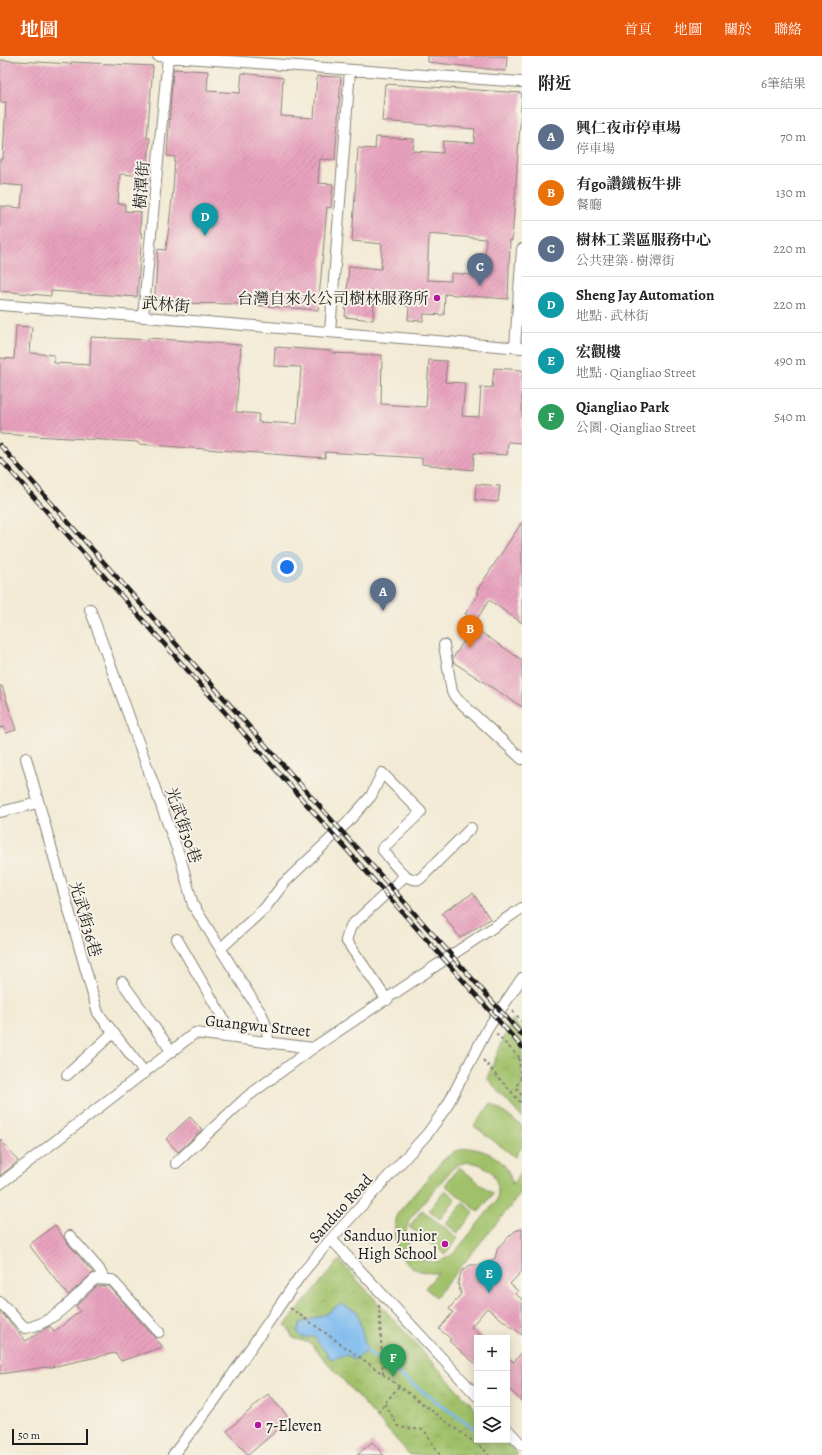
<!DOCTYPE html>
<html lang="zh-TW">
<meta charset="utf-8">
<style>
body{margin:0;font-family:Alegreya,"Noto Serif TC",serif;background:#f2f2f2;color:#222}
.controls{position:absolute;right:12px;bottom:12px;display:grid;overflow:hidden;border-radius:0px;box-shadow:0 2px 10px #0003}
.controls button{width:36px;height:36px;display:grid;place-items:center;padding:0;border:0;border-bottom:1px solid #e0e0e0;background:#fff;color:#222;font:20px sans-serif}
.scale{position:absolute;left:12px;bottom:10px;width:76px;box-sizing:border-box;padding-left:4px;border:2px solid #1c1c1c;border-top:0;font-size:11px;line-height:14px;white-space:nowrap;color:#1c1c1c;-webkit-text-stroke:3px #f7f3e8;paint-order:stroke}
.you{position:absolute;left:287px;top:511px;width:14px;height:14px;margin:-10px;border:3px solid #fff;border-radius:50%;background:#1a73e8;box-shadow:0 0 0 6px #1a73e833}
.badge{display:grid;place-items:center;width:26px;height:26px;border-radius:50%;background:#ea580c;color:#fff;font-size:13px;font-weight:700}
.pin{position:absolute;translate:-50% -33px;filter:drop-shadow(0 1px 2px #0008)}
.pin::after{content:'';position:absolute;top:21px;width:14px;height:12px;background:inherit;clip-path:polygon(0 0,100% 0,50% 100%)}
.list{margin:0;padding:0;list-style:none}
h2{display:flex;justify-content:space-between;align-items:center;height:52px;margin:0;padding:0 16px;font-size:17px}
h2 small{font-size:13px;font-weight:400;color:#767676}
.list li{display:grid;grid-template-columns:26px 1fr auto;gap:12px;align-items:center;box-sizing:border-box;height:56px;padding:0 16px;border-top:1px solid #e0e0e0}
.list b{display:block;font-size:15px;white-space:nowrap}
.list p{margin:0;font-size:13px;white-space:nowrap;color:#767676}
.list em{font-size:13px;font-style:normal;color:#767676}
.icon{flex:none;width:22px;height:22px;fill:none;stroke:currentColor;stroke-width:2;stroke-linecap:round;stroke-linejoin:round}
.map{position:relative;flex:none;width:522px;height:1399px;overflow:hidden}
header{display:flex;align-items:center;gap:24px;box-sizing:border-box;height:56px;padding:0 20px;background:#ea580c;color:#fff}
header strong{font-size:19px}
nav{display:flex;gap:22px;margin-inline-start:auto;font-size:14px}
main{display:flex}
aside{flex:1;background:#fff}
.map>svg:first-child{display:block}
.grass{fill:#a0c169;stroke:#5e6e42;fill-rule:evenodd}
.park{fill:url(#park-crowns);stroke:#5e6e42}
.water{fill:#7ab9ee;stroke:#4b6a85}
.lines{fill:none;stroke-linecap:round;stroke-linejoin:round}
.stream{stroke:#7ab9ee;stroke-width:3}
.building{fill:url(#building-hatch);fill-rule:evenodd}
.minor-casing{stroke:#878378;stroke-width:12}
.path{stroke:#878378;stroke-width:2;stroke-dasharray:3 3;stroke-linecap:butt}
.minor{stroke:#fff;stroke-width:10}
.rail-casing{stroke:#1c1c1c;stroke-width:4.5}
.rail{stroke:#f7f3e8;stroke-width:3;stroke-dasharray:9;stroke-linecap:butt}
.poi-dot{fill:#b5179e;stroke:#f7f3e8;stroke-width:1.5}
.labels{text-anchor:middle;stroke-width:4;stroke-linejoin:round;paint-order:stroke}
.street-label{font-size:16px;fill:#1c1c1c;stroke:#f7f3e8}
.poi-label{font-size:16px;fill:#1c1c1c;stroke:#f7f3e8;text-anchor:end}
</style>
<header>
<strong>地圖</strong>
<nav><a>首頁</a><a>地圖</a><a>關於</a><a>聯絡</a></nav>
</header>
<main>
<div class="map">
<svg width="522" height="1399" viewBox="0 0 522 1399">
<defs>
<pattern id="park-crowns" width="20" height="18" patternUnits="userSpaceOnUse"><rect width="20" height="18" fill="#a0c169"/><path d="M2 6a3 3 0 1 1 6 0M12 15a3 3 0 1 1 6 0" fill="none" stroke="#89a55a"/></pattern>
<pattern id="building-hatch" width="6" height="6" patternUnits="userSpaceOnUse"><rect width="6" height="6" fill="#e8a1bd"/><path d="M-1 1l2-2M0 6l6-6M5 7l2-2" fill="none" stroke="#c68aa2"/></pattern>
</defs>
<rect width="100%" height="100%" fill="#f7f3e8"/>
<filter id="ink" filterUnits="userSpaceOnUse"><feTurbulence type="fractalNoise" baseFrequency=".025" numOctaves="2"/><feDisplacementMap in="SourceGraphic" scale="8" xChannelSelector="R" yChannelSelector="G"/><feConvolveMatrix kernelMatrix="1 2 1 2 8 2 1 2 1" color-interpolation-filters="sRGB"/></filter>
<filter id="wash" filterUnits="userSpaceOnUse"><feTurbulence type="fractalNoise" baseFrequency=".012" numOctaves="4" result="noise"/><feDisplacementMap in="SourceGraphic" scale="16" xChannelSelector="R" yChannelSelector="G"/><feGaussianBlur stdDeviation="0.9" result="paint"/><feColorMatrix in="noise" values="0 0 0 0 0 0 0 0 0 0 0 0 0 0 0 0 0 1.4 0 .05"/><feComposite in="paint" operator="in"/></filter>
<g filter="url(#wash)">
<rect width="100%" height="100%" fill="#f2ead4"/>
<path class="grass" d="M491,1047L522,1070V1091L515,1101L474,1070Z
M469,1092C491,1095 508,1105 512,1128L522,1115V1136L436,1241L425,1232L438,1217C402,1219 387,1188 398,1157L443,1104L455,1095ZM468,1106C490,1108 501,1122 497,1144L455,1196C429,1219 396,1197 409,1164L452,1113L459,1108Z
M459,1111L493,1138L479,1156L445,1129Z
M445,1134L456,1143L440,1163L429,1154Z
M463,1147L474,1156L458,1177L446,1168Z
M422,1154L458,1182L445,1198L409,1171Z"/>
<path class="park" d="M512,963L522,975V1062L487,1022Z
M339,1204L477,1355V1384H504L518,1399H410L310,1287L293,1282L288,1272L285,1269Z"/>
<path class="water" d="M340,1248L357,1255L367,1295L354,1304L346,1299L331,1303L314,1281H301L298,1276L300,1267L326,1258Z"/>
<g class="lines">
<path class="stream" d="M367,1295L376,1302
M396,1316L477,1375"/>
</g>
<g id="blocks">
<path class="building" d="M428,0H507L506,15L428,6Z
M0,4L71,8V6L153,10L147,82H150L147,120L120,118L118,148H125V155L141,156L140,177H142L137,241L51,235V240L0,235V150L21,152L23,130L0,128V103H3L6,46H0Z
M173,13L208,15L207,35L240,37L242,17L283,22L281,60L314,62L317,20L341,21L335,104L320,103L318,127L333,128L331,152L327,151L318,254L240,248L161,247L155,238L158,193L166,194L173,134L175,101L167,100Z
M385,28L522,37L512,185L510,184L508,243L445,238L444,259L424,258L423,265L408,264L409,250L374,247L373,264L345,261L349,210L381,213L382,188L352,185L358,92L375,93L376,81L414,83L413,95L443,97V85L474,87L475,73L382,65ZM429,178L486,183L484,220L451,217V225L427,224Z
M16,270L32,271L30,297L54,299V307L90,309L91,281L148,284L149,282L241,289L236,356L259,358L258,366L297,368L301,311L274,310L275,291L332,295V297L382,299L381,348L426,351L429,304L447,305L445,326L465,327L462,360L479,361L481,331L492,332L494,312L522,314V387L508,386L507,399L474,397L473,414L422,408V402L325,396V402L138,388V386L0,378V302L14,303Z
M476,428L500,430L498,446L475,444Z
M522,466V567L489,544L476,565L465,558L479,537L476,536Z
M473,571L522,604V651L453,606V602Z
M0,630H2L16,674L6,677L4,671L0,672Z
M473,837L490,863L460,882L442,857Z
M190,1061L202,1074L178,1096L166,1083Z
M0,1083L18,1105L0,1120Z
M55,1169L65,1184L93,1217L68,1239L29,1189Z
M522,1173V1215L510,1228L518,1235L515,1238L522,1243V1279L487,1252L471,1271L484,1282H477V1309L449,1285L451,1283L439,1273L453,1256L449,1253L461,1238L458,1227L461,1216L470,1209H482L495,1202L498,1191L515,1175Z
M97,1230H109L163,1291L121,1305L115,1297L47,1312L46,1311L0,1318V1255L26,1285L50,1270L54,1276L80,1255L76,1250Z
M522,1296V1346L507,1331V1301L514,1306Z
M268,1338L290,1363L248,1399L227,1375Z
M372,1386L384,1399H357Z"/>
</g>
</g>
<g filter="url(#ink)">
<use href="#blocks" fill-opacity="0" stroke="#878378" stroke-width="1"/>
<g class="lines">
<g class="minor-casing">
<path id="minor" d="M158,0L522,26
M0,249L522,292
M143,261L168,1
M330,276L350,14
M515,291L522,193
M90,553L181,804L193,849L262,959L267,972L268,985
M444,589L452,636L457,643L522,703
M26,702L98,957L145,1017
M0,756L38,747
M177,883L234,981
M221,892L265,852L284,827L347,767L371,740L382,717L421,756L382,793C392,804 404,827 420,823L471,772
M122,926L172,996
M387,944L346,884L351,870L405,820
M67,1019L113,977
M176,1107L248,1040L313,992
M0,1128L195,977L313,992L522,852
M70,1180L99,1213L104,1223
M331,1183L477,1340
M0,1246L25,1272C53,1269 75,1240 95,1223L112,1224L159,1276
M507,1373L522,1389
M173,1399L215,1344L300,1220L331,1183L428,1077L447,1050L488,972L522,922"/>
</g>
<path class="path" d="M513,955L522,966
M496,978L522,1004
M519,1002L521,1023
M483,1004L522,1048
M522,1022L516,1030L518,1035L522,1039
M379,1249L383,1318
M290,1252L368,1307L487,1396L489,1399
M385,1348L398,1370L404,1372L424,1374L440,1399
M378,1356L399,1330"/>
<use href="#minor" class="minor"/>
<g class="rail-casing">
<path id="rail" d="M0,389L522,979
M0,403L522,991"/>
</g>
<use href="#rail" class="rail"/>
</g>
</g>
<g class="poi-dot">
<circle cx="437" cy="242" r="4"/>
<circle cx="445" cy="1188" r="4"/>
<circle cx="258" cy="1369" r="4"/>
</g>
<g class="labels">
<g class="street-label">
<text transform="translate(141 129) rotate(-85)" y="6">樹潭街</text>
<text transform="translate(166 248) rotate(5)" y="6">武林街</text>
<text transform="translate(184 769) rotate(71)" y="6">光武街30巷</text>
<text transform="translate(86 863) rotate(74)" y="6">光武街36巷</text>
<text transform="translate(258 969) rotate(6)" y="6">Guangwu Street</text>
<text transform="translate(340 1152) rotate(-48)" y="6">Sanduo Road</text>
</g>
<g class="poi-label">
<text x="429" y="248">台灣自來水公司樹林服務所</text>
<text x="437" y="1185">Sanduo Junior<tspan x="437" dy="18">High School</tspan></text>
<text x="266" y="1375" text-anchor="start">7-Eleven</text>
</g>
</g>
</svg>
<div class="controls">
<button>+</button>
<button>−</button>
<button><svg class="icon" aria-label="layers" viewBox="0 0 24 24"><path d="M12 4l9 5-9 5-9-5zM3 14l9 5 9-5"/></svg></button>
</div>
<div class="scale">50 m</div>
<div class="you"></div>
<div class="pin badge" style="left:383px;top:555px;background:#5c6f8a">A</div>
<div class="pin badge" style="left:470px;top:592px;background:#e8710a">B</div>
<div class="pin badge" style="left:480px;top:230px;background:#5c6f8a">C</div>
<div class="pin badge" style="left:205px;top:180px;background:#0f9aa8">D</div>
<div class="pin badge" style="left:489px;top:1237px;background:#0f9aa8">E</div>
<div class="pin badge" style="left:393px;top:1321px;background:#2e9e5b">F</div>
</div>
<aside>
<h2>附近<small>6筆結果</small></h2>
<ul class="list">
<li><span class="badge" style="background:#5c6f8a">A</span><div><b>興仁夜市停車場</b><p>停車場</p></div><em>70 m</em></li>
<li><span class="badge" style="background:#e8710a">B</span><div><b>有go讚鐵板牛排</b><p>餐廳</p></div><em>130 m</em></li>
<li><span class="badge" style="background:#5c6f8a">C</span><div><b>樹林工業區服務中心</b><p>公共建築 · 樹潭街</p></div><em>220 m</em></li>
<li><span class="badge" style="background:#0f9aa8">D</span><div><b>Sheng Jay Automation</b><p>地點 · 武林街</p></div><em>220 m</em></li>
<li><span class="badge" style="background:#0f9aa8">E</span><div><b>宏觀樓</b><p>地點 · Qiangliao Street</p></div><em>490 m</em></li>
<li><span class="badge" style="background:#2e9e5b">F</span><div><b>Qiangliao Park</b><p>公園 · Qiangliao Street</p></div><em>540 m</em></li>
</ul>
</aside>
</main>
